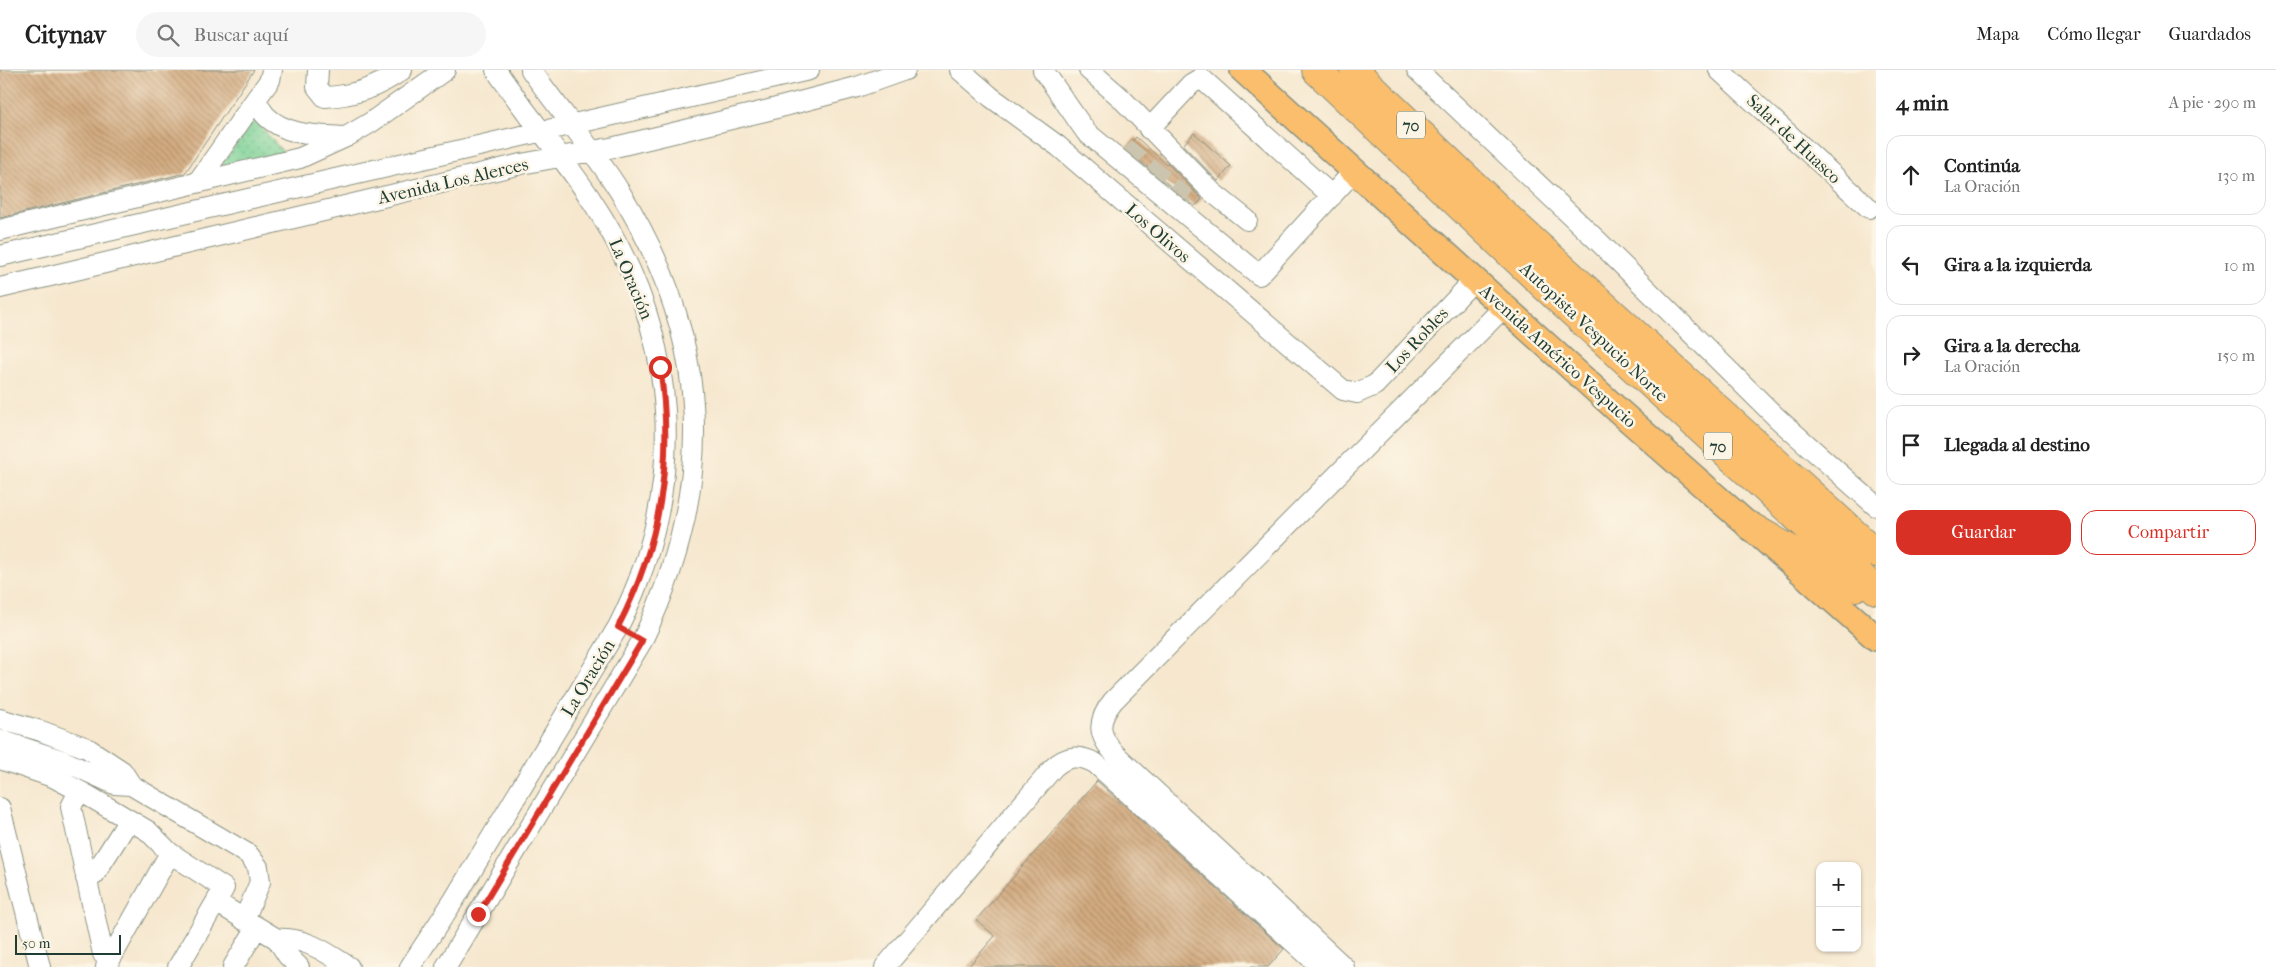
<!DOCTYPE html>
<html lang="es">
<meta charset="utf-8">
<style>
body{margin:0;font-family:"IM FELL French Canon",serif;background:#f6f6f6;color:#222}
.controls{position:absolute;right:15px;bottom:15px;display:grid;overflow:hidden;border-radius:10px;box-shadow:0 1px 4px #0004}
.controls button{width:45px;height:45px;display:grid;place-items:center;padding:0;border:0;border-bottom:1px solid #e0e0e0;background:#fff;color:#222;font:25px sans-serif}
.scale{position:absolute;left:15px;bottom:12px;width:106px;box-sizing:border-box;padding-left:5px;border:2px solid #1f3d34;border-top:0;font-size:14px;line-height:18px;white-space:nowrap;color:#1f3d34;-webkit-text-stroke:4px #fcf5e5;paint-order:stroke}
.stop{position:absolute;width:15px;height:15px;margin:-11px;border:4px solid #d93025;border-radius:50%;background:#fff}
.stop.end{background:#d93025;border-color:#fff;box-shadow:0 1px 5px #0008}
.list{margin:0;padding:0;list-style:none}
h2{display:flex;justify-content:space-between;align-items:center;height:65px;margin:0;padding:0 20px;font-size:21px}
h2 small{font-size:16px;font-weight:400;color:#767676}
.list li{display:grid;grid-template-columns:32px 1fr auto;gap:15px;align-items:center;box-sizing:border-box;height:80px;margin:0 10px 10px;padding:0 10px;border:1px solid #e0e0e0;border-radius:15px}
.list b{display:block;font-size:19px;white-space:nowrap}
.list p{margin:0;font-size:16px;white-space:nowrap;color:#767676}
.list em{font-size:16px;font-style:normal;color:#767676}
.actions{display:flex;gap:10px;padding:15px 20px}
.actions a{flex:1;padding:11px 0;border:1px solid #d93025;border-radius:15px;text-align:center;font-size:18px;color:#d93025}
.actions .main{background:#d93025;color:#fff}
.icon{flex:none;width:28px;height:28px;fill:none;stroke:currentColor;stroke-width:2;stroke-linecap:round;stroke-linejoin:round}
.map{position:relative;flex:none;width:1876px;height:897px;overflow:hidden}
header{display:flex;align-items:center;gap:30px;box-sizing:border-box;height:70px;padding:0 25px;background:#fff;border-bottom:1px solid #e0e0e0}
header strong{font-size:24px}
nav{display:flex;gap:28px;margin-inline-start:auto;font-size:18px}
.search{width:350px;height:45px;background:#f6f6f6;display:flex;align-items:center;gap:12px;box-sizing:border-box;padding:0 18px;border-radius:28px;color:#767676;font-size:19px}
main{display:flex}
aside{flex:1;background:#fff}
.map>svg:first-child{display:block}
.grass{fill:url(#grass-dots);stroke:#4d8866}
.building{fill:url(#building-back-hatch)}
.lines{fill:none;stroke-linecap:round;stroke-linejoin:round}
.minor-tunnel{stroke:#cbc5af;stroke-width:20;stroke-dasharray:20 10;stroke-linecap:butt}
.minor-casing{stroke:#8a9281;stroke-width:22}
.major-casing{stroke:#8a9281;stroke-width:28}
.highway-casing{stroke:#8a9281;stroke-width:30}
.minor{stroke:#fff;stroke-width:20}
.major{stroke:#fabe6d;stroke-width:25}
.highway{stroke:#fabe6d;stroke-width:28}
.route{stroke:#d93025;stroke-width:6}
.labels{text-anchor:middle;stroke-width:5;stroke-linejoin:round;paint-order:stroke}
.shield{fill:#fcf5e5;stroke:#617469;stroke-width:1}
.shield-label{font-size:16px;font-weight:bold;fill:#1f3d34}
.street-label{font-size:18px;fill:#1f3d34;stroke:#fcf5e5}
</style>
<header>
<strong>Citynav</strong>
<div class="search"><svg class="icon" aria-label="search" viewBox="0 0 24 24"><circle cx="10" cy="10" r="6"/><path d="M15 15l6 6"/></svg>Buscar aquí</div>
<nav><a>Mapa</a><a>Cómo llegar</a><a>Guardados</a></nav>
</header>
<main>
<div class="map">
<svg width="1876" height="897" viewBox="0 0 1876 897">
<defs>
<pattern id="grass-dots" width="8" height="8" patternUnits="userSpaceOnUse" patternTransform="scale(1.25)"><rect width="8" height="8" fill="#7bd297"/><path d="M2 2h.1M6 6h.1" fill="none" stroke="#64ac7c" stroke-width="1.8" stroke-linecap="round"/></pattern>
<pattern id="building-back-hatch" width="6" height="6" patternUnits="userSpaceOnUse" patternTransform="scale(1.25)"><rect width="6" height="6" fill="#d3ab80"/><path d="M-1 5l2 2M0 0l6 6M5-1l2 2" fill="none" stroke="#ab8c6a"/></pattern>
</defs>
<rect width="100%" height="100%" fill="#fcf5e5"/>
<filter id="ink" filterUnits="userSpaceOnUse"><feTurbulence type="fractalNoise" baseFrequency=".02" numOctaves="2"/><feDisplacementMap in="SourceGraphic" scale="10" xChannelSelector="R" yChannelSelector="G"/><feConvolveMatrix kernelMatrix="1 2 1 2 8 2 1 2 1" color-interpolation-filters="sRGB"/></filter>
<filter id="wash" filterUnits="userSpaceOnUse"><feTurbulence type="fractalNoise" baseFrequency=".0096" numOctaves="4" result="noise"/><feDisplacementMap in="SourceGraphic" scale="20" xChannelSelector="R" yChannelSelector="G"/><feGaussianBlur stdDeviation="1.12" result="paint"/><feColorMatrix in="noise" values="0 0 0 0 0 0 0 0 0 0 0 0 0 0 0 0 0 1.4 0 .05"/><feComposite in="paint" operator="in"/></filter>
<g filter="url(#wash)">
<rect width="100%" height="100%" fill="#f6e7ce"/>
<path class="grass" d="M256,48L263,59L284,83L225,96L222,94Z"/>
<g id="blocks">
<path class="building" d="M0,0H254L185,103L0,148Z
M1194,63L1231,96L1218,111L1183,75Z
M1136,67L1166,94L1167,93L1202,129L1195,136L1125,79Z
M1097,711L1284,879L1268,897H968L995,866L976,850Z"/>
</g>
</g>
<g filter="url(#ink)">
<use href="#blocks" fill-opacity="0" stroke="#8a9281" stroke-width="1"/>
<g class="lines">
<path class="minor-tunnel" d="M1125,78L1195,136"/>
<g class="minor-casing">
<path id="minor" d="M272,0L270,10L256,29C259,35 262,42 266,46C286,66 318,65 344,67
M318,0L317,17L325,27C354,26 379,17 402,0
M960,0L991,27L1058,76L1343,320L1357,323L1375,315L1474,210
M1043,0L1086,62L1259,205L1355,100
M1089,0L1120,27L1212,122L1247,150
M1417,0L1599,172L1777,348L1876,436
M1719,0L1869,138
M1149,59L1191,14L1201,8L1332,126
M197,113L256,29
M0,160L300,88L346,67L370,53L445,0
M0,186L809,0
M0,218L521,94L615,77L769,40L857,17L905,0
M0,649L41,661L87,678L122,701L131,715
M0,670L64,691L114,714L131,715L248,784L258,797L260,812L244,850
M0,689L53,707L87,725L148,761L170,783L224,818L216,832L277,869L288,886L299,897
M79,721L71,737L103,884L110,889
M0,738L40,897
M86,808L94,805L129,750
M277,869C305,867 326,882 349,897
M106,897L170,783
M178,897L216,832
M233,897L257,857
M410,897L454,830L618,557C690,415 680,264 592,131C563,86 526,45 496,0
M446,897L642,571C717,415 712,270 620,122C593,79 560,41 531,0
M885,897L1053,698C1067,685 1079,685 1095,693L1321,897
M1344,897L1116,685C1098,666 1096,652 1113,631L1504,237"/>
</g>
<g class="major-casing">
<path id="major" d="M1243,0L1620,342L1876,568"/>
</g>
<g class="highway-casing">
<path id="highway" d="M1316,0L1560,231L1876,520
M1354,0L1516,155L1876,483
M1750,456L1855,517"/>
</g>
<use href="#minor" class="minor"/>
<use href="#major" class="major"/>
<use href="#highway" class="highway"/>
</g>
</g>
<g class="lines" filter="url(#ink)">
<path class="route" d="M478,844L642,571L618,557C661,473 674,390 660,297"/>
</g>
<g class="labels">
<g class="shield">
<rect x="1397" y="41.5" width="28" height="27" rx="4"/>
<rect x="1704" y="362.5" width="28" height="27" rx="4"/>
</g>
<g class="shield-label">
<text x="1411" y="61">70</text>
<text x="1718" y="382">70</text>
</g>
<g class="street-label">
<text transform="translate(1794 69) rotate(43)" y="6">Salar de Huasco</text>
<text transform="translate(453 111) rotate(-13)" y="6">Avenida Los Alerces</text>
<text transform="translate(1158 163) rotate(41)" y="6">Los Olivos</text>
<text transform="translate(631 209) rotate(67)" y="6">La Oración</text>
<text transform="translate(1594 262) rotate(43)" y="6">Autopista Vespucio Norte</text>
<text transform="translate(1417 270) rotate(-47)" y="6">Los Robles</text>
<text transform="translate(1558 286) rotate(42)" y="6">Avenida Américo Vespucio</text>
<text transform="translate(588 608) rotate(-59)" y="6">La Oración</text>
</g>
</g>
</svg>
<div class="controls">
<button>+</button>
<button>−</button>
</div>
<div class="scale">50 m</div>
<div class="stop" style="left:660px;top:297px"></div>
<div class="stop end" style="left:478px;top:844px"></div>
</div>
<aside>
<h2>4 min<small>A pie · 290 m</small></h2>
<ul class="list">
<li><svg class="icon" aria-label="ahead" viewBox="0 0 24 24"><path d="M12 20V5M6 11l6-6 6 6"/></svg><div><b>Continúa</b><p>La Oración</p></div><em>130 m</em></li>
<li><svg class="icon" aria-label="left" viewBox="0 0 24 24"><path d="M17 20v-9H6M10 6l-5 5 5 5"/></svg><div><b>Gira a la izquierda</b></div><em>10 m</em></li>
<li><svg class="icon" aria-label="right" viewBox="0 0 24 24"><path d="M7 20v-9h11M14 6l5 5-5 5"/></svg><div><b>Gira a la derecha</b><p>La Oración</p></div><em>150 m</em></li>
<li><svg class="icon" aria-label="arrive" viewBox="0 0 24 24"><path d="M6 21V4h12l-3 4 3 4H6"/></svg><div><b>Llegada al destino</b></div></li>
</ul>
<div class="actions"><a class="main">Guardar</a><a>Compartir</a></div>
</aside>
</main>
